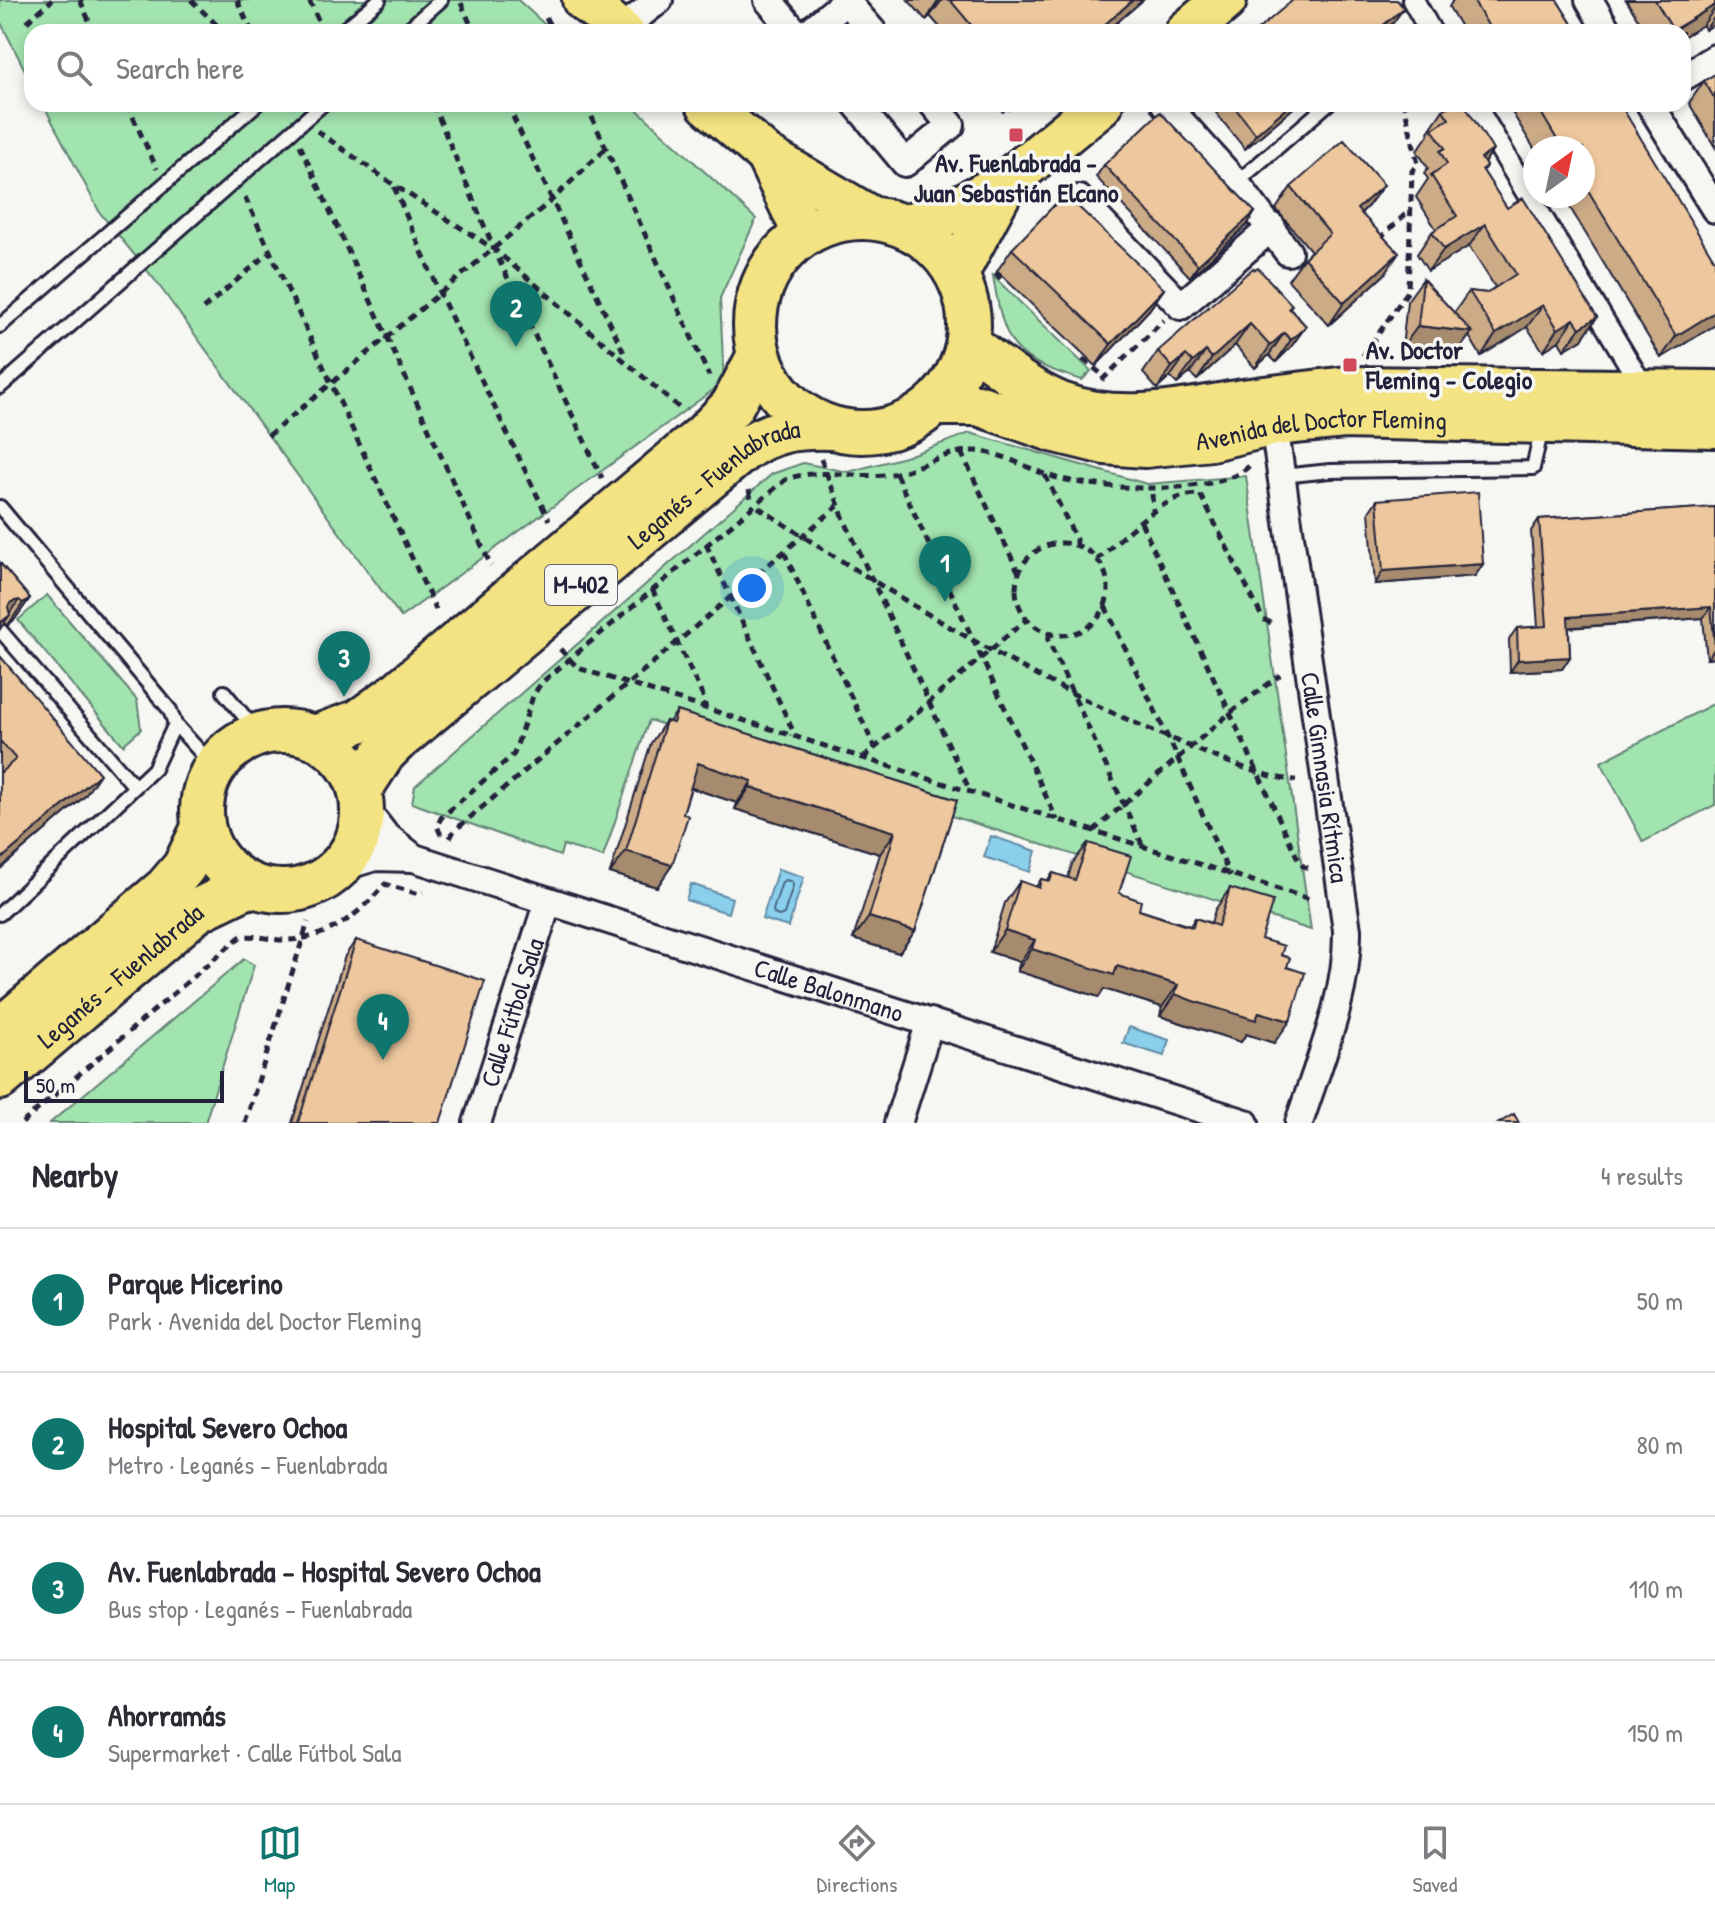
<!DOCTYPE html>
<meta charset="utf-8">
<style>
body{margin:0;font-family:"Patrick Hand",sans-serif;background:#f7f7f7;color:#2b2b33}
.compass{position:absolute;left:1523px;top:136px;width:72px;height:72px;border-radius:50%;background:#fff;box-shadow:0 4px 12px #0003;rotate:33deg}
.scale{position:absolute;left:24px;bottom:20px;width:200px;box-sizing:border-box;padding-left:8px;border:4px solid #22223b;border-top:0;font-size:22px;line-height:28px;white-space:nowrap;color:#22223b;-webkit-text-stroke:6px #f6f6f2;paint-order:stroke}
.you{position:absolute;left:752px;top:588px;width:28px;height:28px;margin:-20px;border:6px solid #fff;border-radius:50%;background:#1a73e8;box-shadow:0 0 0 12px #1a73e833}
.badge{display:grid;place-items:center;width:52px;height:52px;border-radius:50%;background:#0f766e;color:#fff;font-size:26px;font-weight:700}
.pin{position:absolute;translate:-50% -66px;filter:drop-shadow(0 2px 4px #0008)}
.pin::after{content:'';position:absolute;top:42px;width:28px;height:24px;background:inherit;clip-path:polygon(0 0,100% 0,50% 100%)}
.list{margin:0;padding:0;list-style:none}
h2{display:flex;justify-content:space-between;align-items:center;height:104px;margin:0;padding:0 32px;font-size:34px}
h2 small{font-size:26px;font-weight:400;color:#7c7c81}
.list li{display:grid;grid-template-columns:52px 1fr auto;gap:24px;align-items:center;box-sizing:border-box;height:144px;padding:0 32px;border-top:2px solid #e1e1e2}
.list b{display:block;font-size:30px;white-space:nowrap}
.list p{margin:0;font-size:26px;white-space:nowrap;color:#7c7c81}
.list em{font-size:26px;font-style:normal;color:#7c7c81}
.icon{flex:none;width:44px;height:44px;fill:none;stroke:currentColor;stroke-width:2;stroke-linecap:round;stroke-linejoin:round}
.map{position:relative;flex:none;width:1715px;height:1123px;overflow:hidden}
.search{position:absolute;background:#fff;box-shadow:0 4px 12px #0003;left:24px;right:24px;top:24px;height:88px;display:flex;align-items:center;gap:20px;box-sizing:border-box;padding:0 28px;border-radius:24px;color:#7c7c81;font-size:30px}
.sheet{height:680px;background:#fff}
nav{display:flex;justify-content:space-around;align-items:center;box-sizing:border-box;height:112px;border-top:2px solid #e1e1e2;background:#fff;font-size:22px;color:#7c7c81}
nav a{display:grid;justify-items:center;gap:4px}
nav .on{color:#0f766e}
.map>svg:first-child{display:block}
.green{fill:#a2e4af;stroke:#628375;stroke-width:2}
.water{fill:#8acfec;stroke:#608aa5;stroke-width:2}
.lines{fill:none;stroke-linecap:round;stroke-linejoin:round}
.shore{stroke:#4c6782;stroke-width:2}
.service-casing{stroke:#22223b;stroke-width:18}
.pedestrian-casing{stroke:#22223b;stroke-width:26}
.minor-casing{stroke:#22223b;stroke-width:32}
.primary-casing{stroke:#22223b;stroke-width:46}
.trunk-casing{stroke:#22223b;stroke-width:48}
.path{stroke:#22223b;stroke-width:5;stroke-dasharray:8 6;stroke-linecap:butt}
.service{stroke:#f6f6f2;stroke-width:12}
.pedestrian{stroke:#f6f6f2;stroke-width:20}
.minor{stroke:#f6f6f2;stroke-width:26}
.primary{stroke:#f4e382;stroke-width:40}
.trunk{stroke:#f4e382;stroke-width:42}
.wall{fill:#ccab87;stroke:#22223b;stroke-width:2}
.shaded-wall{fill:#a68b6e;stroke:#22223b;stroke-width:2}
.building{fill:#edc79d;stroke:#22223b;stroke-width:2}
.poi-dot{fill:#d1495b;stroke:#f6f6f2;stroke-width:3}
.labels{text-anchor:middle;stroke-width:7;stroke-linejoin:round;paint-order:stroke}
.shield{fill:#f6f6f2;stroke:#626272;stroke-width:2}
.shield-label{font-size:24px;font-weight:bold;fill:#22223b}
.poi-label{font-size:26px;font-weight:bold;fill:#22223b;stroke:#f6f6f2}
.street-label{font-size:26px;fill:#22223b;stroke:#f6f6f2}
</style>
<div class="map">
<svg width="1715" height="1123" viewBox="0 0 1715 1123">
<rect width="100%" height="100%" fill="#f6f6f2"/>
<filter id="ink" filterUnits="userSpaceOnUse"><feTurbulence type="fractalNoise" baseFrequency=".0125" numOctaves="2"/><feDisplacementMap in="SourceGraphic" scale="16" xChannelSelector="R" yChannelSelector="G"/><feConvolveMatrix kernelMatrix="1 2 1 2 8 2 1 2 1" color-interpolation-filters="sRGB"/></filter>
<g filter="url(#ink)">
<path class="green" d="M0,0H518L553,32H32V84L0,21Z
M43,104H631L756,219L720,298L724,382L401,617L155,280L100,213Z
M993,276L1091,371L1082,380C1012,359 1005,347 993,276Z
M970,433L1147,484L1246,476L1311,930L649,720L603,857L563,845L560,856L412,803L415,786L772,474L803,463L848,472L905,457Z
M47,595L137,700L141,729L123,745L18,620Z
M1715,703V805L1643,842L1601,762Z
M244,959L254,965L205,1123H50Z"/>
<path class="water" d="M991,836L1036,851L1030,872L984,857Z
M778,869L804,877L788,927L762,919Z
M691,884L732,898L728,913L686,900Z
M1129,1027L1169,1040L1164,1056L1123,1043Z"/>
<g class="lines">
<path class="shore" d="M786,880L792,882L793,886L784,914L779,916L774,914L773,910L782,882Z"/>
<g class="service-casing">
<path id="service" d="M341,32L379,0
M405,32L441,0
M1236,183L1328,104
M0,326L257,104
M0,387L323,104
M1282,476L1330,471L1533,468L1542,428
M0,507L170,710L175,724L214,767
M1,631L135,787
M224,692L259,734
M0,914L154,769L175,724"/>
</g>
<g class="pedestrian-casing">
<path id="pedestrian" d="M1413,0L1431,32
M1474,104L1646,392"/>
</g>
<g class="minor-casing">
<g id="minor">
<path d="M768,0L795,32"/>
<path d="M1589,0L1608,32"/>
<path d="M620,30L659,0"/>
<path d="M809,32L846,1L873,32"/>
<path d="M1683,77L1715,58"/>
<path d="M856,104L905,163L951,125L933,104"/>
<path d="M1165,104L1236,183L1288,252"/>
<path d="M1650,104L1715,209"/>
<path d="M1079,199L1181,306L1272,227"/>
<path id="s1" d="M1274,425L1347,930C1348,996 1319,1061 1299,1123"/>
<path id="s2" d="M363,807L385,835L414,858L1245,1123"/>
<path d="M338,868L375,857L414,858"/>
<path id="s3" d="M477,1123L548,901"/>
<path d="M898,1123L930,1022"/>
</g>
</g>
<g class="primary-casing">
<g id="primary">
<path d="M583,0L623,32"/>
<path d="M707,104L766,155L871,217"/>
<path d="M766,155L803,233"/>
<path d="M968,343C998,365 1026,389 1061,403C1120,425 1183,410 1243,400C1278,395 1312,391 1347,387L1715,391"/>
<path id="s4" d="M935,405H978L1052,431L1105,444L1145,447L1211,440L1274,425L1344,418L1715,427"/>
</g>
</g>
<g class="trunk-casing">
<g id="trunk">
<path d="M1187,32L1225,0"/>
<circle cx="862" cy="325" r="107"/>
<path d="M905,226L944,215L1005,183L1101,104"/>
<path d="M957,273L1005,183"/>
<circle cx="282" cy="811" r="80"/>
<path d="M315,737L359,721L395,695L704,435L732,406L758,357"/>
<path id="s5" d="M360,790L384,753L395,742L742,451C770,430 796,427 830,428"/>
<path d="M0,1030L166,888L184,867L203,828"/>
<path id="s6" d="M0,1078L198,910L250,885"/>
</g>
</g>
<path class="path" d="M80,0L94,32
M191,0L224,32
M237,0L252,32
M309,0L322,28
M461,3L474,32
M546,18L553,32
M27,22L52,0
M127,104L157,169
M433,104L494,249L602,478
M507,104L626,357
M586,104L709,376
M317,131L394,185L494,249L683,411
M300,145L491,566
M394,187L440,294L549,520
M245,197L436,610
M1379,239L1411,209
M995,273L1005,283
M203,309L270,252
M1363,356L1408,291L1412,171L1418,164L1404,104
M1083,359L1105,377
M1102,380L1164,320
M268,436L552,200L606,148
M961,452L1019,573
M821,459L844,519L971,793
M896,474L1057,820
M1045,475L1076,539V546
M749,490L751,499
M1152,494L1153,510
M758,507C890,593 1023,677 1170,738C1201,751 1263,779 1296,780
M1141,522L1297,857L1303,866L1308,868
M1016 589a46 46 0 1 1 92 0a46 46 0 1 1-92 0Z
M706,544L793,731L792,736
M784,552L875,748
M1097,560C1123,537 1163,493 1200,494L1263,619L1273,624
M652,589L705,701V708
M1105,606L1174,750L1230,876
M1050,634L1048,640L1141,842V847
M560,649L578,668L1313,900
M863,758L1027,619
M1093,831L1230,713L1280,675
M441,835L437,826L441,818L514,754L533,696L541,683L785,480C819,466 856,480 892,474C920,469 946,450 974,451C1004,452 1026,469 1054,477C1094,489 1218,498 1249,466
M450,838L454,831L838,506
M22,1123L240,937C254,934 269,940 284,940C327,940 358,916 385,884L419,894L423,892
M245,1123L308,922"/>
<use href="#service" class="service"/>
<use href="#pedestrian" class="pedestrian"/>
<use href="#minor" class="minor"/>
<use href="#primary" class="primary"/>
<use href="#trunk" class="trunk"/>
</g>
<path class="wall" d="M908,0H1143L1106,32H944L930,16L926,20Z
M1453,0H1557L1577,32H1464L1449,7Z
M1626,0H1715V24L1705,30L1703,25L1683,32H1646Z
M1715,74V147L1689,103L1704,81Z
M996,104H1017L1009,110L1006,108L1003,112Z
M1209,104H1298L1245,149Z
M1507,104H1620L1715,325L1661,358L1563,196H1583V148H1535V150Z
M1443,110L1493,150L1484,163L1486,166L1483,171L1507,208L1597,317L1582,339L1564,350L1559,341L1543,351L1527,327L1481,356L1469,336L1456,354L1402,348L1407,301L1423,279L1454,313L1469,291L1487,293L1495,287L1469,246L1428,271L1417,254L1432,232L1436,229L1416,197L1428,179L1424,173L1428,168L1417,151L1429,134L1428,132Z
M1104,165L1255,212L1247,225L1190,277L1096,177Z
M1291,187L1368,206L1361,213L1384,275L1329,325L1288,280L1304,258L1311,251L1276,209Z
M1012,249L1164,289L1149,310L1096,366L997,271Z
M1290,308L1306,326L1290,348L1276,362L1269,355L1255,368L1235,345L1197,380L1190,373L1177,384L1170,377L1157,389L1143,373L1158,351Z
M1377,500L1483,564L1475,576L1375,584L1369,512Z
M1715,507V658L1707,659L1703,618L1569,628L1570,657L1562,669L1510,672L1509,639L1517,628L1538,627L1531,531L1539,519Z
M0,563L30,598L15,619L8,625L4,623L0,629Z
M0,656L85,796L0,869Z
M677,711L957,800L915,931L899,953L853,939L880,854L735,809L737,803L691,788L683,813L672,865L657,887L610,873L651,743L666,721L669,722Z
M1088,843L1119,893L1139,910L1190,926L1195,918L1211,923L1215,910L1230,888L1261,939L1281,955L1287,967L1274,1043L1246,1034L1241,1042L1178,1022L1160,1016L1162,1007L1104,989L1099,997L1017,971L1020,962L990,952L1005,903L1020,881L1036,887L1041,879L1048,880L1053,873L1068,878L1072,864Z
M356,940L440,1123H292L345,956Z"/>
<path class="shaded-wall" d="M939,0H942L930,16L926,20Z
M1133,0H1143L1106,32H1096Z
M1715,5V8L1703,25L1683,37V32H1672Z
M1404,8L1393,23L1383,32H1375Z
M1715,16V24L1705,30Z
M1291,104H1298L1245,149L1256,134Z
M1493,150L1478,172L1481,158Z
M1384,185L1368,206L1342,231L1357,209Z
M1255,212L1247,225L1190,277L1198,265Z
M1485,224L1469,246L1428,271L1444,249Z
M1399,253L1384,275L1329,325L1344,303Z
M1164,289L1149,310L1096,366L1111,344Z
M1543,305L1527,327L1481,356L1496,334Z
M1715,312V325L1661,358L1676,336Z
M1597,317L1582,339L1564,350L1580,328Z
M1574,319L1559,341L1543,351L1558,329Z
M1250,324L1235,345L1197,380L1212,358Z
M1306,326L1290,348L1276,362L1291,340Z
M1418,326L1472,332L1456,354L1402,348Z
M1284,333L1269,355L1255,368L1270,346Z
M1206,351L1190,373L1177,384L1193,362Z
M1186,355L1170,377L1157,389L1172,367Z
M1483,564L1475,576L1375,584L1383,571Z
M30,598L15,619L8,625L23,603Z
M19,600L6,618L10,615L0,629V618L11,602Z
M1711,607L1703,618L1560,628L1568,617Z
M1715,648V658L1707,659Z
M1570,657L1562,669L1510,672L1518,660Z
M698,763L752,781L737,803L683,785Z
M100,774L85,796L0,869V860Z
M750,787L895,832L880,854L735,809Z
M626,851L672,865L657,887L610,873Z
M869,917L915,931L899,953L853,939Z
M1005,930L1035,940L1020,962L990,952Z
M1032,949L1117,966L1178,985L1162,1007L1104,989L1099,997L1017,971Z
M1175,994L1259,1012L1290,1021L1274,1043L1246,1034L1241,1042L1160,1016Z"/>
<path class="building" d="M950,0H1133L1096,32H970L968,30L972,26Z
M1293,0H1397L1404,8L1375,32H1255Z
M1473,0H1557L1577,32H1492Z
M1655,0H1715V5L1673,30Z
M1715,74V99L1704,81Z
M1232,104H1291L1256,134Z
M1453,104H1464L1493,150L1481,158L1486,166L1482,169L1507,208L1523,198L1597,317L1580,328L1574,319L1558,329L1543,305L1496,334L1469,291L1487,293L1516,274L1485,224L1444,249L1432,232L1457,216L1431,175L1447,164L1440,151L1445,148L1432,129L1449,119L1443,110Z
M1536,104H1620L1715,261V312L1676,336L1583,182V148H1562Z
M1160,112L1255,212L1198,265L1104,165Z
M1344,140L1384,185L1357,209L1399,253L1344,303L1304,258L1330,234L1291,187Z
M1065,194L1164,289L1111,344L1012,249Z
M1253,268L1255,270L1258,268L1292,305L1289,308L1306,326L1291,340L1284,333L1270,346L1250,324L1212,358L1206,351L1193,362L1186,355L1172,367L1158,351Z
M1423,279L1472,332L1418,326Z
M1478,492L1483,564L1383,571L1377,500Z
M1715,507V648L1711,607L1568,617L1570,657L1518,660L1517,628L1547,626L1539,519Z
M0,563L30,598L23,603L19,600L11,602L8,607L10,615L0,623Z
M0,656L100,774L0,860V773L16,759L0,741Z
M677,711L957,800L915,931L869,917L895,832L750,787L752,781L698,763L683,813L688,816L672,865L626,851L666,721L673,723Z
M1088,843L1131,856L1119,893L1141,901L1139,910L1184,925L1193,927L1195,918L1218,926L1230,888L1273,901L1261,939L1284,946L1281,955L1290,958L1287,967L1305,973L1290,1021L1259,1012L1256,1020L1193,1001L1175,994L1178,985L1117,966L1114,975L1032,949L1035,940L1005,930L1020,881L1039,888L1041,879L1050,881L1053,873L1075,880Z
M356,940L485,981L440,1123H298Z
M1514,1114L1519,1123H1499Z"/>
</g>
<g class="poi-dot">
<rect x="1008" y="127" width="16" height="16" rx="4"/>
<rect x="1342" y="357" width="16" height="16" rx="4"/>
</g>
<g class="labels">
<rect class="shield" x="545" y="565" width="72" height="40" rx="6"/>
<g class="shield-label">
<text x="581" y="593">M-402</text>
</g>
<g class="poi-label">
<text x="1016" y="172">Av. Fuenlabrada -<tspan x="1016" dy="30">Juan Sebastián Elcano</tspan></text>
<text x="1366" y="359" text-anchor="start">Av. Doctor<tspan x="1366" dy="30">Fleming - Colegio</tspan></text>
</g>
<g class="street-label">
<text dy="9" stroke="none"><textPath href="#s4" startOffset="394">Avenida del Doctor Fleming</textPath></text>
<text dy="9" stroke="none"><textPath href="#s5" startOffset="472">Leganés - Fuenlabrada</textPath></text>
<text dy="9" stroke="none"><textPath href="#s1" startOffset="356">Calle Gimnasia Rítmica</textPath></text>
<text dy="9" stroke="none"><textPath href="#s6" startOffset="158">Leganés - Fuenlabrada</textPath></text>
<text dy="9" stroke="none"><textPath href="#s2" startOffset="508">Calle Balonmano</textPath></text>
<text dy="9" stroke="none"><textPath href="#s3" startOffset="116">Calle Fútbol Sala</textPath></text>
</g>
</g>
</svg>
<svg class="compass" viewBox="-18 -18 36 36"><path d="M0-13l5 13h-10z" fill="#e53935"/><path d="M0 13l5-13h-10z" fill="#7c7c81"/></svg>
<div class="scale">50 m</div>
<div class="you"></div>
<div class="pin badge" style="left:945px;top:602px">1</div>
<div class="pin badge" style="left:516px;top:347px">2</div>
<div class="pin badge" style="left:344px;top:697px">3</div>
<div class="pin badge" style="left:383px;top:1060px">4</div>
<div class="search"><svg class="icon" aria-label="search" viewBox="0 0 24 24"><circle cx="10" cy="10" r="6"/><path d="M15 15l6 6"/></svg>Search here</div>
</div>
<section class="sheet">
<h2>Nearby<small>4 results</small></h2>
<ul class="list">
<li><span class="badge">1</span><div><b>Parque Micerino</b><p>Park · Avenida del Doctor Fleming</p></div><em>50 m</em></li>
<li><span class="badge">2</span><div><b>Hospital Severo Ochoa</b><p>Metro · Leganés - Fuenlabrada</p></div><em>80 m</em></li>
<li><span class="badge">3</span><div><b>Av. Fuenlabrada - Hospital Severo Ochoa</b><p>Bus stop · Leganés - Fuenlabrada</p></div><em>110 m</em></li>
<li><span class="badge">4</span><div><b>Ahorramás</b><p>Supermarket · Calle Fútbol Sala</p></div><em>150 m</em></li>
</ul>
</section>
<nav>
<a class="on"><svg class="icon" aria-label="map" viewBox="0 0 24 24"><path d="M3 6l6-2 6 2 6-2v14l-6 2-6-2-6 2zM9 4v14M15 6v14"/></svg>Map</a>
<a><svg class="icon" aria-label="directions" viewBox="0 0 24 24"><path d="M12 3l9 9-9 9-9-9zM9 14v-3h6M13 9l2 2-2 2"/></svg>Directions</a>
<a><svg class="icon" aria-label="saved" viewBox="0 0 24 24"><path d="M7 4h10v16l-5-4-5 4z"/></svg>Saved</a>
</nav>
